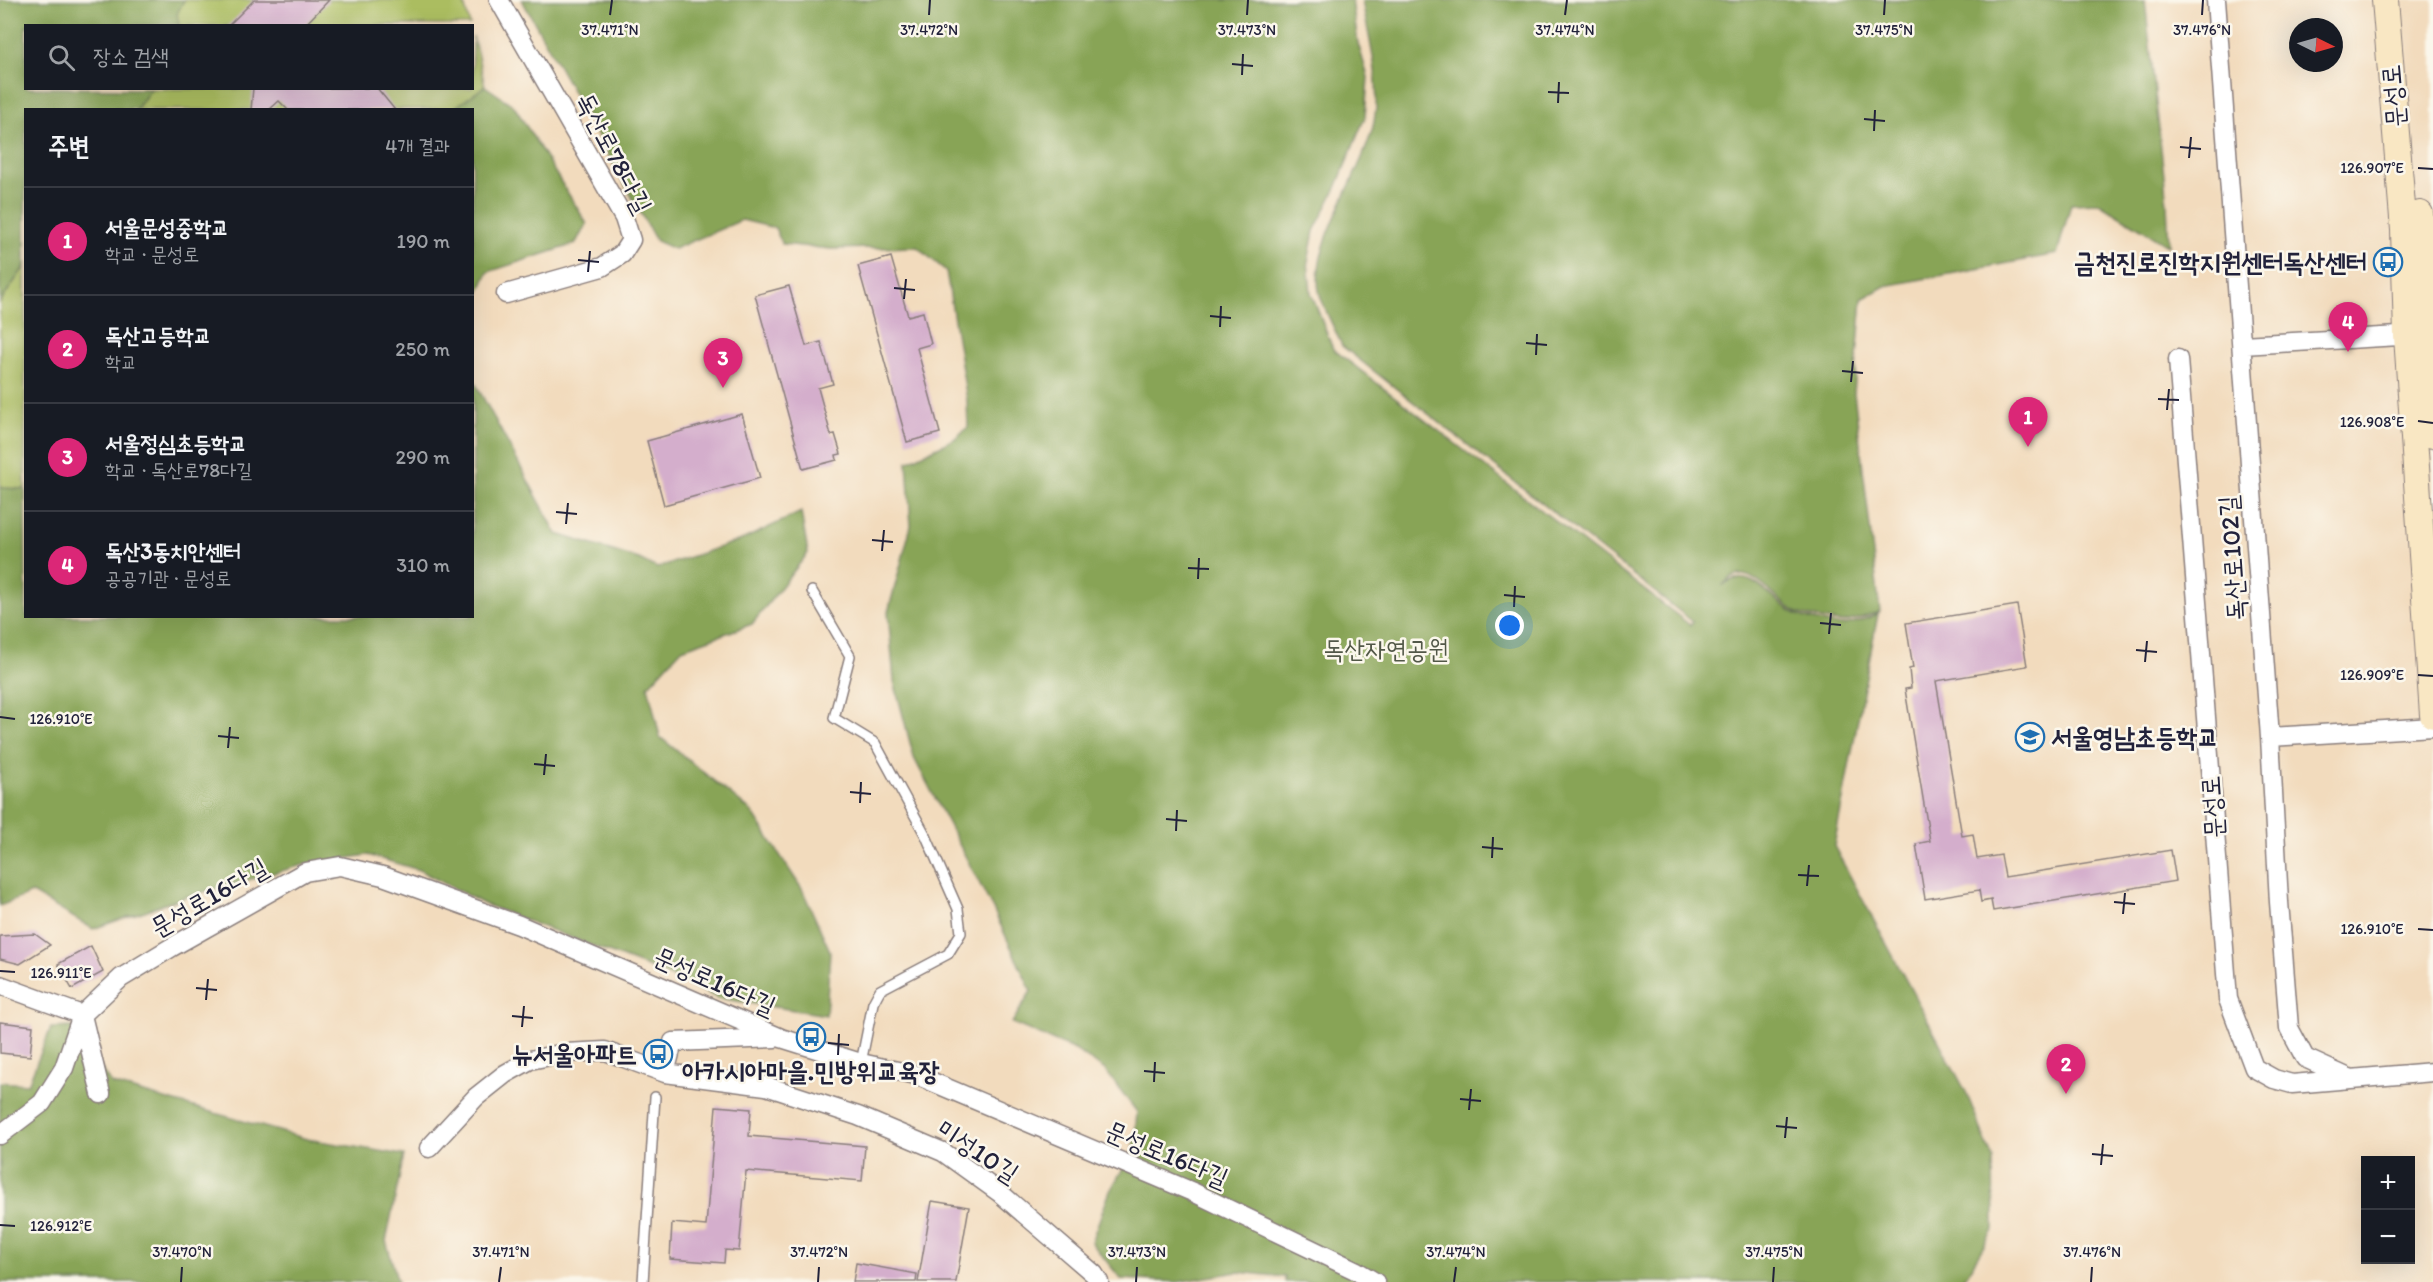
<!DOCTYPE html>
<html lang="ko">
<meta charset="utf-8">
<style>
body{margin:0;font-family:Itim,"Poor Story",sans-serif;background:#20242c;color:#f1f3f6}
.controls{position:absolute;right:18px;bottom:18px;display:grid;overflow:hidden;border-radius:0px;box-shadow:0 6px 24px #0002}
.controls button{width:54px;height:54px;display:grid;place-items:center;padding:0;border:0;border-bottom:2px solid #363941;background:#171b24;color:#f1f3f6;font:30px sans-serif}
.compass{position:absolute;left:2289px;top:18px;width:54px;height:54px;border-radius:50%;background:#171b24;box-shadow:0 6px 24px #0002;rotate:95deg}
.you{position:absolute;left:1510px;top:626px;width:21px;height:21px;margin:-15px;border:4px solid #fff;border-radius:50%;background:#1a73e8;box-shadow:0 0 0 9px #1a73e833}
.badge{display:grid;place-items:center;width:39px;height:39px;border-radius:50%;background:#db2777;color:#fff;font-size:20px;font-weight:700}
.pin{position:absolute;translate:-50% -50px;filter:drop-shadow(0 2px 3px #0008)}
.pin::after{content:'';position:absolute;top:32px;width:21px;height:18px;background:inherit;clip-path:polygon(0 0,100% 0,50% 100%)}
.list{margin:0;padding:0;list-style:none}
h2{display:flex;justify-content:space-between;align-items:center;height:78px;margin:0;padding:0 24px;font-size:26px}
h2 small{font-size:20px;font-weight:400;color:#9ea1a6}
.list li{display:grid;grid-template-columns:39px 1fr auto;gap:18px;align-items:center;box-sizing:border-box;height:108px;padding:0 24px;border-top:2px solid #363941}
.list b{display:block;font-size:22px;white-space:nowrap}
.list p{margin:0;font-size:20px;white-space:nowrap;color:#9ea1a6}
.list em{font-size:20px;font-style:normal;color:#9ea1a6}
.icon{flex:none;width:33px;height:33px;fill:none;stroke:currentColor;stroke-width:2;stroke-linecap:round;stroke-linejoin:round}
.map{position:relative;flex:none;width:2433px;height:1282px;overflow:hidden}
.search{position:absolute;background:#171b24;box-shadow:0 6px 24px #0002;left:24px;top:24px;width:450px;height:66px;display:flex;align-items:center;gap:15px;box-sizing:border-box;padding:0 21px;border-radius:0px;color:#9ea1a6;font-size:22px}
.panel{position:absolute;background:#171b24;box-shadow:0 6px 24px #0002;left:24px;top:108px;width:450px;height:510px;border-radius:0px}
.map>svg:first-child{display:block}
.green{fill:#abbd60;stroke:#66704e;stroke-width:1.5}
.forest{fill:#88a456;stroke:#556348;stroke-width:1.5}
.building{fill:#d4aecc}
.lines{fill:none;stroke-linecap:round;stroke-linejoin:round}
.service-casing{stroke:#8a7e7c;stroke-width:12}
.minor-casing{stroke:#8a7e7c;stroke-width:21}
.secondary-casing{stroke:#8a7e7c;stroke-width:28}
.service{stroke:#fff;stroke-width:9}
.minor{stroke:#fff;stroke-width:18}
.secondary{stroke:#f9e7c3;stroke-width:26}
.ticks{fill:none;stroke:#22223b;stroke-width:2}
.labels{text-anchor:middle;stroke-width:5;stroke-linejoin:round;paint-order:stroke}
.street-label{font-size:26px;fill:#22223b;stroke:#fbf7ec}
.poi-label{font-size:26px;font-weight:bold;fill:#22223b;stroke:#fbf7ec;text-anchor:end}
.park-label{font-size:26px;fill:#525848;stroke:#fbf7ec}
.ticks-label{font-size:15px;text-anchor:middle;fill:#22223b;stroke:#fbf7ec;stroke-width:5;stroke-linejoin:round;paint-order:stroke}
</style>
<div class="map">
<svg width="2433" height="1282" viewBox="0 0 2433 1282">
<rect width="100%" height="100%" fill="#fbf7ec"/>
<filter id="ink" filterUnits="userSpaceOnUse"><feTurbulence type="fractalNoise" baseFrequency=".0167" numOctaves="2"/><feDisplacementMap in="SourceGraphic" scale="12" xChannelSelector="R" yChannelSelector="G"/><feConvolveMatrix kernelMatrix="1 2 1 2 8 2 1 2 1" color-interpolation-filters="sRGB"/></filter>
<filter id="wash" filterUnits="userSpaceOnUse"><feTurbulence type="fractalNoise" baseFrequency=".008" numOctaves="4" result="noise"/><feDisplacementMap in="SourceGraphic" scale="24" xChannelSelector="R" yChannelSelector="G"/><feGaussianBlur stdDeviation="1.35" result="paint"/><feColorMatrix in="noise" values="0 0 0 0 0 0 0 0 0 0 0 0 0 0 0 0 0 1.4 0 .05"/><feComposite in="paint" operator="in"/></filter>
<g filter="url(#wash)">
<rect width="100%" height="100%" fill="#f2dbbd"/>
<path class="green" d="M184,0H463L470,25L179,26L176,14Z
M473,36L485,86L453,109L136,110L151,89L472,88Z
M25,266V489L0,488V302Z"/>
<path class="forest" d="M0,0H184L177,14L179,25L26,26V88L151,89L136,109L26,110L25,266L0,302Z
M522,0H1352L1358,43L1368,77L1365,117L1336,188L1314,231L1308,262L1311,293L1333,349L1690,625L1693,622L1342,346C1336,331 1322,306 1319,291C1310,244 1364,171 1374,122C1382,81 1369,41 1362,0H2145L2167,204L2169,246L2099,203L2071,204L2057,254L1885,286L1862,299L1854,393L1880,612C1868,615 1856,620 1844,622C1835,623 1807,616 1798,613C1774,603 1748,553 1722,586C1751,562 1771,602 1796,614C1804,618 1834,626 1842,625C1854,624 1867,618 1878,614L1834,846L1966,1092L1993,1159L1994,1229L1962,1282H1285V1277L1237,1272L1178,1282L1121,1279L1091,1242L1110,1191L1134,1149L1137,1112L1105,1070L1075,1050L1012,1023L1031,991L995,913L914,758L894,681L888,612L911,526L907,462L954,439L968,427L967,400L946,271L917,247L831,249L782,244L775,228L742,220L674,249L656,241Z
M485,86L514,106L587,224L575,244L488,272L473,306L472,110L453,109Z
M473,379L557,534L639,559L657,568L744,539L801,512L808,553L752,624L682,649L648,686L660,737L752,812L802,889L830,951L826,1015L717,998L673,977L484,904L419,870L368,855L307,864L185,897L93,929L32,893L0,906V488L25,489L26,616H472Z
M73,1027L112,1084L307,1139L404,1155L386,1241L398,1282H0V1082L28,1084L51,1028Z"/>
<g id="blocks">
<path class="building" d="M254,0H329L304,26H228Z
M253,88H377L395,110H288L279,101L269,110H251Z
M891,257L908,316L923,312L931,344L917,348L940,433L907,442L858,266Z
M789,286L806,346L821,342L833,384L818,388L831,435L835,434L841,454L836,455L837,460L803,469L755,295Z
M742,414L760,478L664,505L647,441Z
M2017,605L2027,666L1936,681L1962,836L1973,834L1977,859L2001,855L2005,877L2171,850L2176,881L1993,911L1991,900L1981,902L1979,890L1925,899L1916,844L1930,841L1905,689L1911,688L1909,669L1913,668L1906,623Z
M35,934L50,945L20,964L0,959V936Z
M91,946L103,972L72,989L58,964Z
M0,1022L33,1026L30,1056L0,1053Z
M716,1106L751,1109L749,1136L865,1146L862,1181L746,1171L739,1251L725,1250L724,1263L670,1259L672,1223L706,1226Z
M932,1201L969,1207L956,1282H918Z
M856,1263L917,1274L916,1282H853Z"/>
</g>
</g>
<g filter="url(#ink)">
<use href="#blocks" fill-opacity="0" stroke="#8a7e7c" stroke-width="1.5"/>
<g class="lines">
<g class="service-casing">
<path id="service" d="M812,591L850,656L834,718L875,743L926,836L958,909L961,933L948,954L880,990L873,1003L861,1063
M643,1282L655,1097"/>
</g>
<g class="minor-casing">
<path id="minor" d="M499,0L624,218L631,240L622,254L602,267L506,294
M2216,0L2270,737L2279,902L2289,1028L2305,1058L2351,1079
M2242,345L2417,335
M2178,359L2228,999L2254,1068L2274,1079L2292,1084L2433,1072
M2270,737L2433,727
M0,985L82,1015L121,978L172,947L305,872L340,866L383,876L519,925L781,1038L861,1063L916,1075L1195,1193L1355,1270L1375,1282
M665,1073L673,1042L775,1038
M0,1135L42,1103L64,1068L82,1015L101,1094
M429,1148L476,1097L505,1074L530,1060L565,1053L605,1051L665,1073L766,1086L858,1116L943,1152L1000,1193L1094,1274L1099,1282"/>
</g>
<g class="secondary-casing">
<path id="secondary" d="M2385,0L2404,230L2407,336L2433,715
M2420,214L2433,435"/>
</g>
<use href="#service" class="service"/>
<use href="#minor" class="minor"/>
<use href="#secondary" class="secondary"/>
</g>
</g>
<path class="ticks" d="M610,15L612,0M929,15L930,0M1247,15L1248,0M1565,15L1567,0M1884,15L1885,0M2202,15L2203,0M1232,64L1253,66M1242,75L1243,54M1548,92L1569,93M1558,103L1559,82M1864,119L1885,121M1874,131L1875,110M2180,147L2201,149M2189,158L2191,137M2418,168L2433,169M578,260L599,262M588,272L590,251M894,288L915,290M904,299L906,279M1210,316L1231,318M1220,327L1221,306M1526,343L1547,345M1536,355L1537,334M1842,371L1863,373M1851,382L1853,361M2158,399L2179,400M2167,410L2169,389M2418,421L2433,423M556,512L577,514M566,524L568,503M872,540L893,542M882,551L884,530M1188,568L1209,569M1198,579L1199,558M1504,595L1525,597M1514,607L1515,586M1820,623L1841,625M1829,634L1831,613M2136,650L2157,652M2145,662L2147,641M2418,675L2433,676M0,717L15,719M218,736L239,738M228,748L230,727M534,764L555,766M544,775L546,754M850,792L871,794M860,803L861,782M1166,819L1187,821M1176,831L1177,810M1482,847L1503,849M1492,858L1493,837M1798,875L1819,876M1807,886L1809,865M2114,902L2135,904M2123,914L2125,893M2418,929L2433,930M0,971L15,972M196,988L217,990M206,1000L208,979M512,1016L533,1018M522,1027L524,1006M828,1043L849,1045M838,1055L839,1034M1144,1071L1165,1073M1154,1082L1155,1062M1460,1099L1481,1101M1469,1110L1471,1089M1776,1126L1797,1128M1785,1138L1787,1117M2092,1154L2113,1156M2101,1165L2103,1144M0,1225L15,1226M181,1282L182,1267M499,1282L501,1267M818,1282L819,1267M1136,1282L1137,1267M1454,1282L1456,1267M1773,1282L1774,1267M2091,1282L2092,1267"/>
<defs>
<g id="bus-ring" transform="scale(1.5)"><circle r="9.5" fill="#fbf7ec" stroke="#1f6fb2" stroke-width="1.5"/><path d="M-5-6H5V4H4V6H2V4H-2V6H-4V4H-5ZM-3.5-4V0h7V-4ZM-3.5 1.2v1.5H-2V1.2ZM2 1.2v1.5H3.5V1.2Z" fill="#1f6fb2"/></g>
<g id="school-ring" transform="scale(1.5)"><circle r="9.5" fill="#fbf7ec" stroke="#1f6fb2" stroke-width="1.5"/><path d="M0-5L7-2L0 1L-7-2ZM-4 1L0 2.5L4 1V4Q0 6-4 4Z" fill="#1f6fb2"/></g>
</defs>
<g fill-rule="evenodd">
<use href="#bus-ring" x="2388" y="262"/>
<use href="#school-ring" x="2030" y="737"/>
<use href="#bus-ring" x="811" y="1037"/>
<use href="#bus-ring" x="658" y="1054"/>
</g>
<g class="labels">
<g class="street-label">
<text transform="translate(2393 96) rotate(-95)" y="9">문성로</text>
<text transform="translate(614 153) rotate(62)" y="9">독산로78다길</text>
<text transform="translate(2232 558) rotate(-94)" y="9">독산로102길</text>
<text transform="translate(2212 807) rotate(-94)" y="9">문성로</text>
<text transform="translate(209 897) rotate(-30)" y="9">문성로16다길</text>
<text transform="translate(715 981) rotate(24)" y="9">문성로16다길</text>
<text transform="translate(978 1151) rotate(33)" y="9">미성10길</text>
<text transform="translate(1167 1154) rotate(23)" y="9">문성로16다길</text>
</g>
<g class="poi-label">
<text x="2367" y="271">금천진로진학지원센터독산센터</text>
<text x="2051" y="746" text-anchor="start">서울영남초등학교</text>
<text x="637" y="1063">뉴서울아파트</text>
<text x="811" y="1080" text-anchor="middle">아카시아마을.민방위교육장</text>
</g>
<g class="park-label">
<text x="1386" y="658">독산자연공원</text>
</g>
</g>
<g class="ticks-label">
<text x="610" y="35">37.471°N</text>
<text x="929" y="35">37.472°N</text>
<text x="1247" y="35">37.473°N</text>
<text x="1565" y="35">37.474°N</text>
<text x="1884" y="35">37.475°N</text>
<text x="2202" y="35">37.476°N</text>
<text x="2372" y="173">126.907°E</text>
<text x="2372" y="427">126.908°E</text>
<text x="2372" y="680">126.909°E</text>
<text x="61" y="724">126.910°E</text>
<text x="2372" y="934">126.910°E</text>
<text x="61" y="978">126.911°E</text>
<text x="61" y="1231">126.912°E</text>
<text x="182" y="1257">37.470°N</text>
<text x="501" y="1257">37.471°N</text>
<text x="819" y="1257">37.472°N</text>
<text x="1137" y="1257">37.473°N</text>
<text x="1456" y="1257">37.474°N</text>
<text x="1774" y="1257">37.475°N</text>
<text x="2092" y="1257">37.476°N</text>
</g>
</svg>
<div class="controls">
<button>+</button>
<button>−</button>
</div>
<svg class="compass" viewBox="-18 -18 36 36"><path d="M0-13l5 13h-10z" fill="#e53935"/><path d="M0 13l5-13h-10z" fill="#9ea1a6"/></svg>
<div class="you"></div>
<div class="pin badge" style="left:2028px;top:447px">1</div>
<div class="pin badge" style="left:2066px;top:1094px">2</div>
<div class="pin badge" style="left:723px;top:388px">3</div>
<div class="pin badge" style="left:2348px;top:352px">4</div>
<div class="search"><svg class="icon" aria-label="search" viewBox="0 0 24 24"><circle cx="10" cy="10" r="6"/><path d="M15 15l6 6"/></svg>장소 검색</div>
<section class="panel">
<h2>주변<small>4개 결과</small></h2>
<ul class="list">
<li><span class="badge">1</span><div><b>서울문성중학교</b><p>학교 · 문성로</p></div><em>190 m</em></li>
<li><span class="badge">2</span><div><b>독산고등학교</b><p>학교</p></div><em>250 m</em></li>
<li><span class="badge">3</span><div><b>서울정심초등학교</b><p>학교 · 독산로78다길</p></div><em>290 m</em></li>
<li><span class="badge">4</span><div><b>독산3동치안센터</b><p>공공기관 · 문성로</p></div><em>310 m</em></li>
</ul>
</section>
</div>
